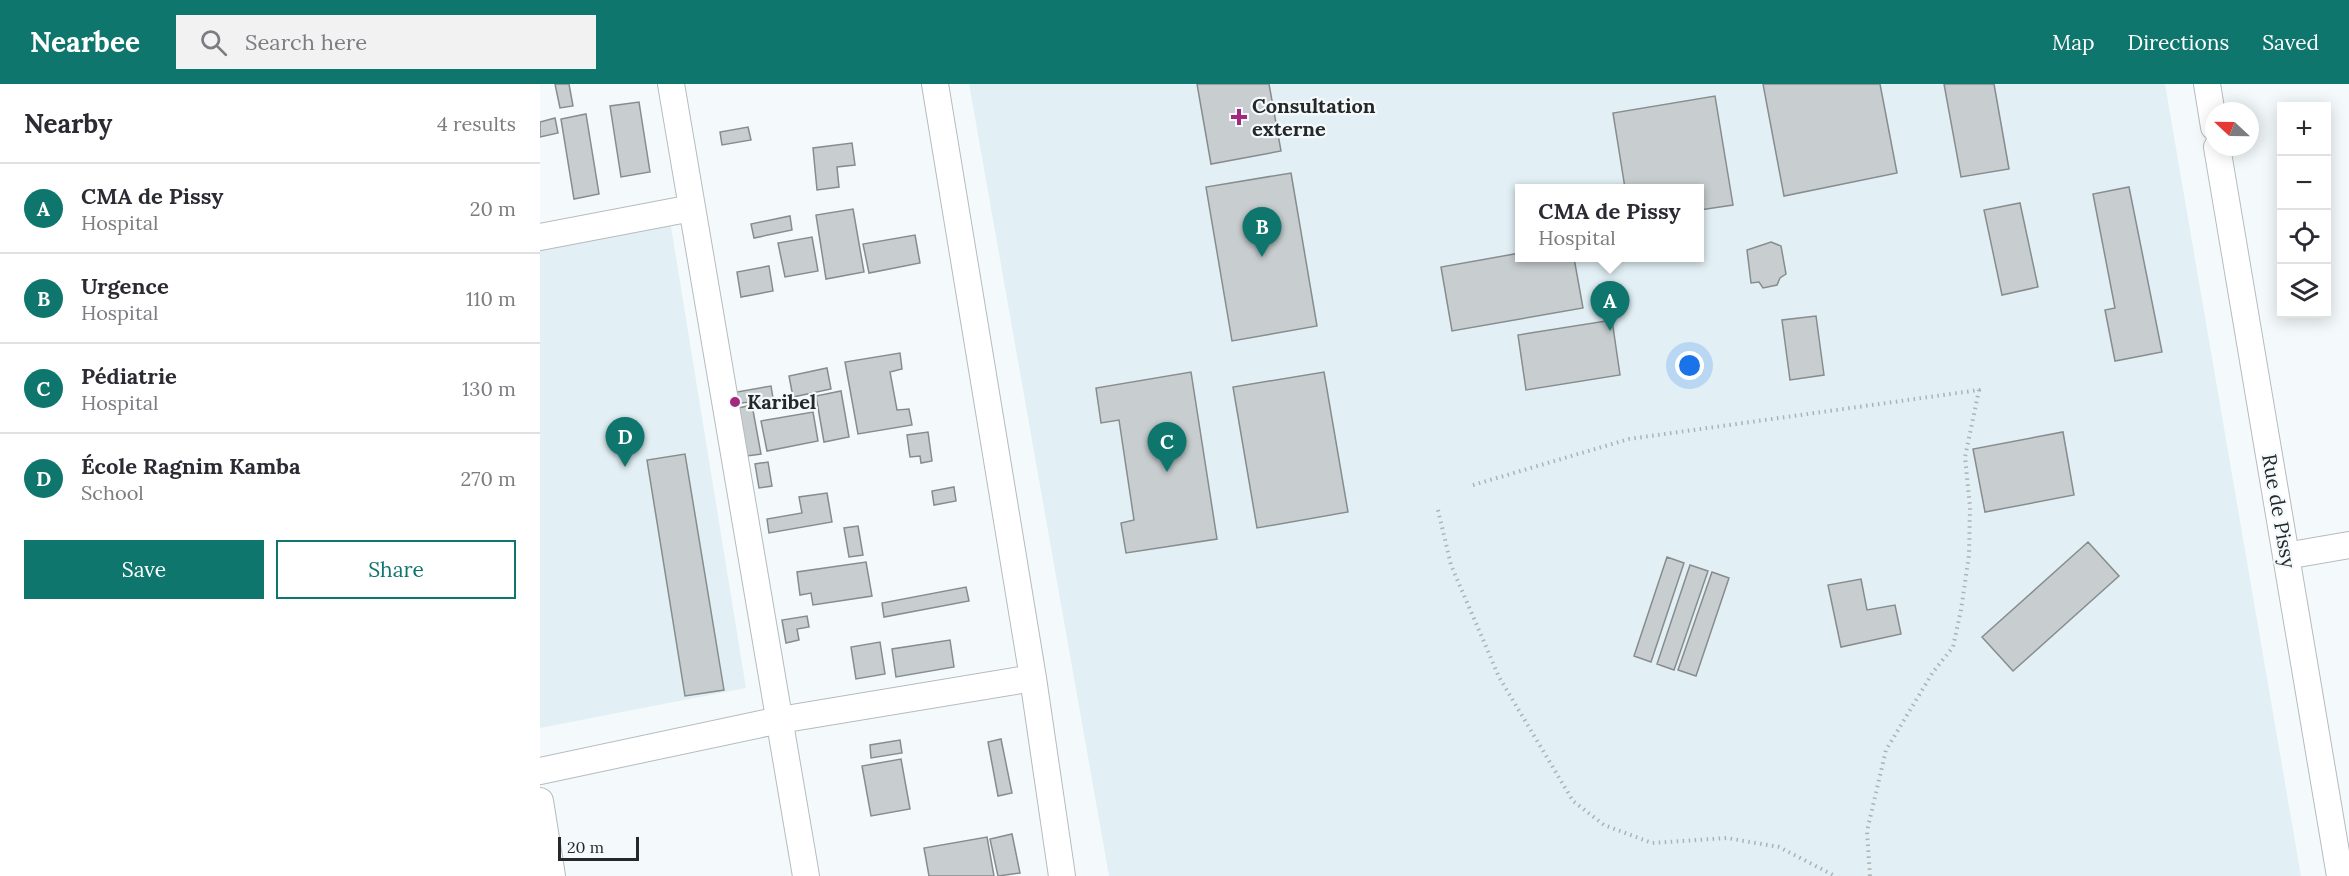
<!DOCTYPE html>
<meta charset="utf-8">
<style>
body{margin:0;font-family:Lora,serif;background:#f2f2f3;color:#2b2b33}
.controls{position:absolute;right:18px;top:18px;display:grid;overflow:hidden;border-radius:0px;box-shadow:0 3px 15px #0003}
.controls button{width:54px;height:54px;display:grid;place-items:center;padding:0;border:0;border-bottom:2px solid #e1e1e2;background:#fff;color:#2b2b33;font:30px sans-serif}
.compass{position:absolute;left:1665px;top:18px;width:54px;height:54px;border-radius:50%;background:#fff;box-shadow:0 3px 15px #0003;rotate:292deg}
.scale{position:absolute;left:18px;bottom:15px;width:81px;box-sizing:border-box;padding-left:6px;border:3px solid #252828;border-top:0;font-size:16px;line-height:21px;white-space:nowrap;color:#252828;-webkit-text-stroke:4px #f4fafc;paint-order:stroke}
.you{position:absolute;left:1150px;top:282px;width:21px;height:21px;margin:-15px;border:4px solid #fff;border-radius:50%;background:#1a73e8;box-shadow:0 0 0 9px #1a73e833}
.badge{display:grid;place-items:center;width:39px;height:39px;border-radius:50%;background:#0f766e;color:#fff;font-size:20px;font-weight:700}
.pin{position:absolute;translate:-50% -50px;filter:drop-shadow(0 2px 3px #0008)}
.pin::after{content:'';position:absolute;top:32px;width:21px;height:18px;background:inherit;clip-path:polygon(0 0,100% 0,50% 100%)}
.popup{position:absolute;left:975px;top:100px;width:189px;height:78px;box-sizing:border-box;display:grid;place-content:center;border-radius:0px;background:#fff;filter:drop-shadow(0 2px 4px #0005);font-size:20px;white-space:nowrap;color:#7c7c81}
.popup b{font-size:22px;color:#2b2b33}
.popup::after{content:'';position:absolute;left:50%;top:100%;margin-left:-12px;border:12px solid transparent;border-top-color:#fff}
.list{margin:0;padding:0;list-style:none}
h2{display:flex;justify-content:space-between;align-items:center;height:78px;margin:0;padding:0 24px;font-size:26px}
h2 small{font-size:20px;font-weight:400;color:#7c7c81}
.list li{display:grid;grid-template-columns:39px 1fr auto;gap:18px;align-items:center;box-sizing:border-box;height:90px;padding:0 24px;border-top:2px solid #e1e1e2}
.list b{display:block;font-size:22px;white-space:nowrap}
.list p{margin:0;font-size:20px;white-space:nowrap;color:#7c7c81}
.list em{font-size:20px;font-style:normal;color:#7c7c81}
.actions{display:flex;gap:12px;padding:18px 24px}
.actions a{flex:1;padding:14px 0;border:2px solid #0f766e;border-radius:0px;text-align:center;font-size:21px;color:#0f766e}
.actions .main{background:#0f766e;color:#fff}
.icon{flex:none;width:33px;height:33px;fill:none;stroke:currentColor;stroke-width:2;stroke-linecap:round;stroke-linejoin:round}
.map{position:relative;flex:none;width:1809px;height:792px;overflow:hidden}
header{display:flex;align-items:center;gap:36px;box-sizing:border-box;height:84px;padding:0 30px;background:#0f766e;color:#fff}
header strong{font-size:28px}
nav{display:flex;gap:33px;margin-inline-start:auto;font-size:21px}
.search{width:420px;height:54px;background:#f2f2f3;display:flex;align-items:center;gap:15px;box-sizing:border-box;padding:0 21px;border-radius:0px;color:#7c7c81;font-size:22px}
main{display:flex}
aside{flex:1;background:#fff}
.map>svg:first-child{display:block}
.built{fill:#e2f0f5;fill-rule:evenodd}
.building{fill:#c8ced0;stroke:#878c8e;stroke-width:1.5}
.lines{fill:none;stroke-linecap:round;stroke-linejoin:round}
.minor-casing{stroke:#b6bbbe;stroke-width:28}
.path{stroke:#adb2b3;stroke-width:4;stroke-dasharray:1.5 4.5;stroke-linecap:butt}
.minor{stroke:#fff;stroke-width:26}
.poi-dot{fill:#a3297e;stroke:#f4fafc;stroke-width:2}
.labels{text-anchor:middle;stroke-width:4.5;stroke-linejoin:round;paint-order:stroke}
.poi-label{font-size:20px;font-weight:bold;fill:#252828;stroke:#f4fafc;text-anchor:start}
.street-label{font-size:20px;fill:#252828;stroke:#f4fafc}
</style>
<header>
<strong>Nearbee</strong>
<div class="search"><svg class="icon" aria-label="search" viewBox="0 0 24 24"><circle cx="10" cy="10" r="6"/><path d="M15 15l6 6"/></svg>Search here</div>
<nav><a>Map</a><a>Directions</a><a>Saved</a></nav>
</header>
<main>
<aside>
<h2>Nearby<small>4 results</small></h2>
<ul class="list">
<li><span class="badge">A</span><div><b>CMA de Pissy</b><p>Hospital</p></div><em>20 m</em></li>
<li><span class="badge">B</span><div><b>Urgence</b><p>Hospital</p></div><em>110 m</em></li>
<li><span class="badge">C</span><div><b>Pédiatrie</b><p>Hospital</p></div><em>130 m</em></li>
<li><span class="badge">D</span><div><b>École Ragnim Kamba</b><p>School</p></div><em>270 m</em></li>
</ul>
<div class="actions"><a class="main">Save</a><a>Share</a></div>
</aside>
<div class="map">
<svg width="1809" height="792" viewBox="0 0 1809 792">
<rect width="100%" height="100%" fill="#f4fafc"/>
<path class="built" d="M429,0H1625L1761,792H569ZM980,104H1160V174H980Z
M130,136L206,604L0,644V162Z"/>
<path class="building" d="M15,0H29L33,22L20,24Z
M657,0H729L741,67L671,80Z
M1223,0H1340L1357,89L1244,112Z
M1404,0H1454L1469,85L1421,93Z
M1175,12L1193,121L1160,126V104H1085L1073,29Z
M99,18L110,88L81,93L70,22Z
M46,30L59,110L34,115L21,35Z
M15,34L18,49L0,53V38Z
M208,43L211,56L182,61L180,48Z
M312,59L315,81L297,83L299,103L277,106L273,64Z
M751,89L777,242L692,257L666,103Z
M1589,103L1622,268L1575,277L1565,226L1575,224L1553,110Z
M1480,119L1498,203L1462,211L1444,126Z
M313,125L324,188L286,195L276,131Z
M250,132L252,146L214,154L211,140Z
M375,151L380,179L329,189L323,160Z
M272,153L278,187L245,193L238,159Z
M1231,158L1241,162L1246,190L1240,194L1237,201L1223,204L1219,198L1211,199L1207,166Z
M980,169V174H1034L1043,224L912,247L901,183Z
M229,182L233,207L201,213L197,188Z
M1276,232L1284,291L1250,296L1242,236Z
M1072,236L1080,291L986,306L978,251Z
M360,269L362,285L350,288L357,326L369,325L372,341L318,350L305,278Z
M287,284L291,305L253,313L249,292Z
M651,288L677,455L586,469L581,439L594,436L579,336L561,339L556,304Z
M784,288L808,428L717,444L693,303Z
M231,302L234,320L219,322L218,317L193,320L191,309Z
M301,307L309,353L284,358L276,312Z
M212,321L221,370L207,372L198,324Z
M273,328L278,357L227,367L221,337Z
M388,348L392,377L381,379L380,372L370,373L367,351Z
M1523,348L1534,411L1445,428L1433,365Z
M145,370L184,606L145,612L107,376Z
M228,378L232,402L219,404L215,380Z
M414,403L416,417L394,421L392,407Z
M287,409L292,438L229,449L227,435L262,429L259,413Z
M318,442L323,471L309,473L304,444Z
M1548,458L1579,492L1473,587L1442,553Z
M1127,473L1144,479L1111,578L1094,572Z
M326,478L332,512L273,521L271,509L260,511L257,488Z
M1150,481L1168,487L1134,586L1117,580Z
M1172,488L1189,494L1156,592L1138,586Z
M1321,495L1327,526L1355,521L1361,550L1301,563L1288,501Z
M426,503L429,517L344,533L342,519Z
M267,532L269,543L257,545L259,556L246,559L242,536Z
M410,556L414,583L356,593L352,565Z
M340,558L345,590L316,595L311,563Z
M461,655L472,709L458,712L448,658Z
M360,656L362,669L331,674L330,661Z
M361,675L370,725L331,732L322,682Z
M472,750L480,789L458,792L450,755Z
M447,753L454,792H389L384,764Z"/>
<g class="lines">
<g class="minor-casing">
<path id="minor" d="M131,0L266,792
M395,0L493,594L522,792
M1667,0L1674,43
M1677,63L1800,792
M0,153L152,124
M1746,472L1809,461
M0,687L240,636L493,594
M0,717L12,792"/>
</g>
<path class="path" d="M933,401L1089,355L1439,306L1425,373L1430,423L1429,471L1421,526L1413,563L1393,588L1346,666L1327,747L1330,792
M898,426L911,481L959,593L1033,717L1064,741L1112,759L1187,754L1239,763L1295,792"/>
<use href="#minor" class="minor"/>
</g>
<g class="poi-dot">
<path d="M696 24h6v6h6v6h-6v6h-6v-6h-6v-6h6z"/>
<circle cx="195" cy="318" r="6"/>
</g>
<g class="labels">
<g class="poi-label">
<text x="712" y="29">Consultation<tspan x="712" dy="23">externe</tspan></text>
<text x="207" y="325">Karibel</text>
</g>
<g class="street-label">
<text transform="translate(1739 427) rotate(80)" y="7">Rue de Pissy</text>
</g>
</g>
</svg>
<div class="controls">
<button>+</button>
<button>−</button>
<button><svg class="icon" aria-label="locate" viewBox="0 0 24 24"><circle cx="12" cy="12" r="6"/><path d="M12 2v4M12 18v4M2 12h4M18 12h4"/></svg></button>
<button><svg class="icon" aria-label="layers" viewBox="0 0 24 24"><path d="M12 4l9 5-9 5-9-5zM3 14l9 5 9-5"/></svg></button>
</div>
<svg class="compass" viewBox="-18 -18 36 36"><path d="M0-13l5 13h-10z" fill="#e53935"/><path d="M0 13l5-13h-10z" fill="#7c7c81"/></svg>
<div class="scale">20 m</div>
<div class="you"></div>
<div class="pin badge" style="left:1070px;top:247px">A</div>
<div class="popup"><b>CMA de Pissy</b>Hospital</div>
<div class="pin badge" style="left:722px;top:173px">B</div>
<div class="pin badge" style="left:627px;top:388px">C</div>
<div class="pin badge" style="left:85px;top:383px">D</div>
</div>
</main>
